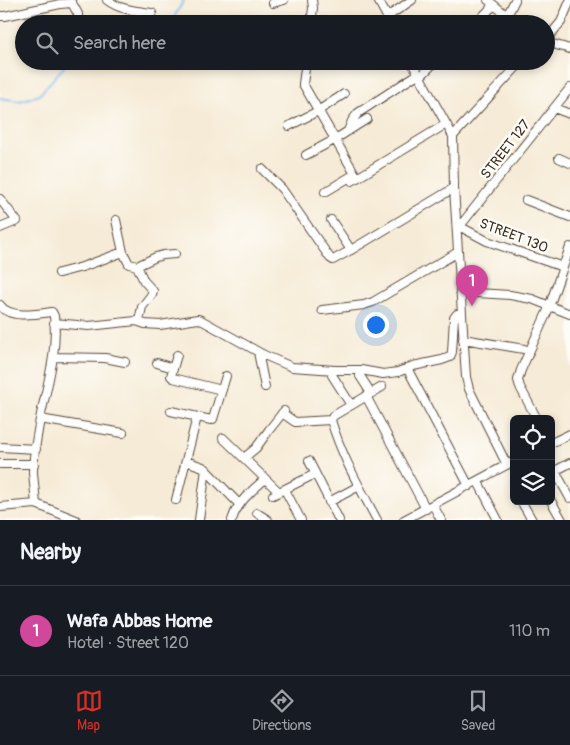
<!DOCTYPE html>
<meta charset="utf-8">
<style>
body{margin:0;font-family:Pangolin,sans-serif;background:#20242c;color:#f1f3f6}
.controls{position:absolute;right:15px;bottom:15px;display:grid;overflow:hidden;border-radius:8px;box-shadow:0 2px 8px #0003}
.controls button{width:45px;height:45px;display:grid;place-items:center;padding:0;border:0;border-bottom:1px solid #363941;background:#171b24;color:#f1f3f6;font:25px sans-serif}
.you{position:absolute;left:375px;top:324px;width:18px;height:18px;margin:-12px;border:4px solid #fff;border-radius:50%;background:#1a73e8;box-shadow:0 0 0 8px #1a73e833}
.badge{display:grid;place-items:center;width:32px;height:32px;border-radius:50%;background:#d93025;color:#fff;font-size:16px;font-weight:700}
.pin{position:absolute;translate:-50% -41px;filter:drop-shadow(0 1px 2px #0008)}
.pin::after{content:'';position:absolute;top:26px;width:18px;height:15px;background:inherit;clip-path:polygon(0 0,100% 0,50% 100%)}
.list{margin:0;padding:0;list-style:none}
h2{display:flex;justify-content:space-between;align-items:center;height:65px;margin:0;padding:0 20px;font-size:21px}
h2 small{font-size:16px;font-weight:400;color:#9ea1a6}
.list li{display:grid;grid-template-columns:32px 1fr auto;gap:15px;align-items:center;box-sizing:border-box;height:90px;padding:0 20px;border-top:1px solid #363941}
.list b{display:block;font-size:19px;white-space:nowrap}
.list p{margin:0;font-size:16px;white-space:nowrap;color:#9ea1a6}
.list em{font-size:16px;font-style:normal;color:#9ea1a6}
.icon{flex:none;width:28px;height:28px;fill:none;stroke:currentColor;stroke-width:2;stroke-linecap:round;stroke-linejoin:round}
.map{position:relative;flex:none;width:570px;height:520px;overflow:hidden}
.search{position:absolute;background:#171b24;box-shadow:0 2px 8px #0003;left:15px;right:15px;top:15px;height:55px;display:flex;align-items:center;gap:12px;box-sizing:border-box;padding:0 18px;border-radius:28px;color:#9ea1a6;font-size:19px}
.sheet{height:155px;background:#171b24}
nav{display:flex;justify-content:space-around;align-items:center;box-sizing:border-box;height:70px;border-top:1px solid #363941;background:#171b24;font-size:14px;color:#9ea1a6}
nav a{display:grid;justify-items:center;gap:2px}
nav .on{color:#d93025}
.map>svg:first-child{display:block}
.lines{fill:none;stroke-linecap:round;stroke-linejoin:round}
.stream{stroke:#7cb9ee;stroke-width:2}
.minor-casing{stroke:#57473a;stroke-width:10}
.minor{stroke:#fff;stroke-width:8}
.labels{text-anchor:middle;stroke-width:5;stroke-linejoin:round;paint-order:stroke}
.street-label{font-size:14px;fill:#3b2a1e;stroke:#fdfcf7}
</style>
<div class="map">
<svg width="570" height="520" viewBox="0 0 570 520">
<rect width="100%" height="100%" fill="#fdfcf7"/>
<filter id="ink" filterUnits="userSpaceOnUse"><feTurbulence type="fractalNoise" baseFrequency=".02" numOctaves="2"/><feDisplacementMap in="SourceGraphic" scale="10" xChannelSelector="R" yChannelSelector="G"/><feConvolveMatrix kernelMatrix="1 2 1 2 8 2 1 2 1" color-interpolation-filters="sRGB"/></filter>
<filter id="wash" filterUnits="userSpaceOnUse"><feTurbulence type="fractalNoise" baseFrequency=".0096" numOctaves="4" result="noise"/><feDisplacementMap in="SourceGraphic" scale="20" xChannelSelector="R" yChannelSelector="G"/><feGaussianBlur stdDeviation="1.12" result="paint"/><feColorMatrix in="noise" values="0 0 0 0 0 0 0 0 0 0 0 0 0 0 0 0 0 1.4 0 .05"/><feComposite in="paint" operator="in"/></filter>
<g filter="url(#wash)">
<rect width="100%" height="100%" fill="#f6ebd6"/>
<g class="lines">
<path class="stream" d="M170,24L184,0
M0,98L20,101L39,95L69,61"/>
</g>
</g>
<g filter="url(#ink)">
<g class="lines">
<g class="minor-casing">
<path id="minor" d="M107,0C120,10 136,11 152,13
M378,0L391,24
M488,0L517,24
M273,3L284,0
M0,16H5L60,4L72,3L78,14V24
M507,16L515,0
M387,17L412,0
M311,24L313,8L312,0
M475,24L494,5
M546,40L561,22L570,1
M546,42L570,49
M306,61L303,84L355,174L325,192
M420,77L436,61
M554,108L570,114
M289,126L318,111L344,94
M348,131L352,121L358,113L418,74
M453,136L522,61
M306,155L334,140L367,119
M559,158L570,163
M262,169L282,189L330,258L333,260L351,250L454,188L453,136L411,61
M352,181L446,124
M454,188L466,377L469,389L507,465
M0,199L17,221L0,228
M526,200L570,217
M116,220L123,252L129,264L137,266L156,257L163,255L175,254
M331,220L351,250
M457,225L487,241L563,267
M460,226L570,88
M137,266L144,281L153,291L152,294L142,307L139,321
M59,273L82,267L123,252
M460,292L510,295L532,299L570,314
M0,305C9,319 37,314 51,312H52L54,316C58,352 47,385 40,419C37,437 33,456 33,473C34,484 35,494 36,504
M322,310L364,305L373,302L458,252
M54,323L89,326L136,321L145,324L160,325L198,319L201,320L264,355L292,367L335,370H361L383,374L398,372L413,366L442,360L450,357L452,352L454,318L457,314H462
M463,339L524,349
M258,352L265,387
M177,355L171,376L173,378L222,390
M54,357L105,358L125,362
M157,363L173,368
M407,368L469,486
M332,375L351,405
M360,376L371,393
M366,396L426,509
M171,411L211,420L213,419L226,376
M282,413L295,422L331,420
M40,419L123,433
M537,419L520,387L518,380L521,370L548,310L570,247
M223,438L279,492
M551,443L570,434
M0,447L36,449
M244,458L256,448L269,430L284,411
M186,461L203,467L239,504
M309,461L339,520
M0,464H34
M555,471L570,498
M551,473L570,463
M478,482L498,520
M285,490L301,520
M273,495L315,474
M176,500L197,417
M521,501L532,520
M551,501L562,520
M329,502L359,486
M433,505L441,520
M0,507L36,504L76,520
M257,513L268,520
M199,520L206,469
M232,520C237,502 252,491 265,479
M377,520C360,488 341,455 331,420L333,416L382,387
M404,520L514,461"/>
</g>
<use href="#minor" class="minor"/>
</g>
</g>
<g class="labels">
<g class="street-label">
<text transform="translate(505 149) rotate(-52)" y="5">STREET 127</text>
<text transform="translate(514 235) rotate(21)" y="5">STREET 130</text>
</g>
</g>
</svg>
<div class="controls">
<button><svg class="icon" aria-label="locate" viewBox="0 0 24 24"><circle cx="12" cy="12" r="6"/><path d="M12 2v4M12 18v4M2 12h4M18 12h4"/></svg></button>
<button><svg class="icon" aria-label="layers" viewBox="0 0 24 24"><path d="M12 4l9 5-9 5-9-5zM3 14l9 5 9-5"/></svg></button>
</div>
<div class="you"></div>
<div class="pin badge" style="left:472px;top:306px;background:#d1479c">1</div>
<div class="search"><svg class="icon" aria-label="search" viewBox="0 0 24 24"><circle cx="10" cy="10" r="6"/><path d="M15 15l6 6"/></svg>Search here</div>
</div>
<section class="sheet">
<h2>Nearby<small></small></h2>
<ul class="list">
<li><span class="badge" style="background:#d1479c">1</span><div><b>Wafa Abbas Home</b><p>Hotel · Street 120</p></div><em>110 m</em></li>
</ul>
</section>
<nav>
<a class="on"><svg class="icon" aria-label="map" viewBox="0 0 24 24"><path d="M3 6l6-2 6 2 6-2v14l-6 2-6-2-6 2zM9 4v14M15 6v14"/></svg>Map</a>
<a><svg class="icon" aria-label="directions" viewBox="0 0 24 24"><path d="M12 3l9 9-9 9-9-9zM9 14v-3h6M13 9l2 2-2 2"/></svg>Directions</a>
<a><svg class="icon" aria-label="saved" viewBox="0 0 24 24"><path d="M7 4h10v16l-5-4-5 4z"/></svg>Saved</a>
</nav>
